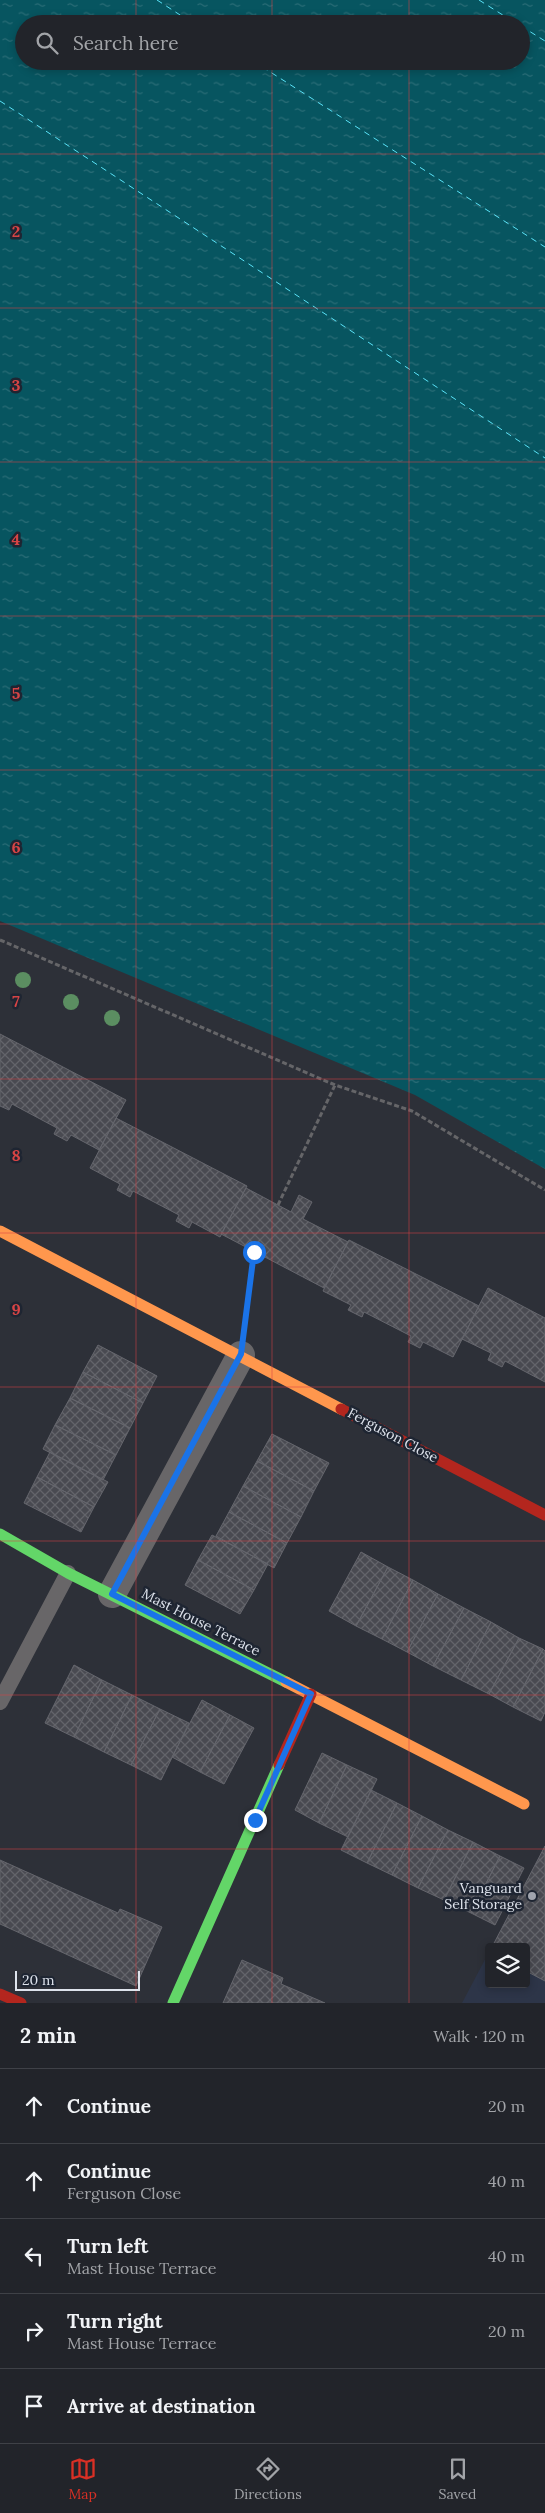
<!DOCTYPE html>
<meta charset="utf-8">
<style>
body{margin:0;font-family:Lora,serif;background:#2e3036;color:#f1f3f6}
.controls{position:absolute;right:15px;bottom:15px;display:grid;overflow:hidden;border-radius:5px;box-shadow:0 2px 8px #0003}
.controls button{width:45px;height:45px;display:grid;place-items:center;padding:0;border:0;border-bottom:1px solid #3f4147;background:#22242a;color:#f1f3f6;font:25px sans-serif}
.scale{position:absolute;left:15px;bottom:12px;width:125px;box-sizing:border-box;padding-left:5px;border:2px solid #dee3ec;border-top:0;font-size:14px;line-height:18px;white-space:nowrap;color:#dee3ec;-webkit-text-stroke:4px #1e2532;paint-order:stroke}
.stop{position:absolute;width:15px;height:15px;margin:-11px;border:4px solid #1a73e8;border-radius:50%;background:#fff}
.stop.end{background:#1a73e8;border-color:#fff;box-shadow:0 1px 5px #0008}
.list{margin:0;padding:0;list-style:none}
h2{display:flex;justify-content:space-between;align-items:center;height:65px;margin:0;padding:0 20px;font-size:21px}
h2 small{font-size:16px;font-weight:400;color:#a2a4a8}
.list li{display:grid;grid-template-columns:32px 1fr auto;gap:15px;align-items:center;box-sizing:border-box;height:75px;padding:0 20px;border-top:1px solid #3f4147}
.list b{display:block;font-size:19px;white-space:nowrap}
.list p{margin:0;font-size:16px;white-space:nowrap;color:#a2a4a8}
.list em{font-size:16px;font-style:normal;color:#a2a4a8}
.icon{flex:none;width:28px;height:28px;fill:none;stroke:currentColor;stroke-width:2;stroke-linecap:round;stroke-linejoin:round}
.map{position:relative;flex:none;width:545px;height:2003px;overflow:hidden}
.search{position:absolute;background:#22242a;box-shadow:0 2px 8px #0003;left:15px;right:15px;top:15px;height:55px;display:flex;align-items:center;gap:12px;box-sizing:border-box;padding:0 18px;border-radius:28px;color:#a2a4a8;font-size:19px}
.sheet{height:440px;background:#22242a}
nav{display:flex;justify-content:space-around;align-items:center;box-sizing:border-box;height:70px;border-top:1px solid #3f4147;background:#22242a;font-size:14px;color:#a2a4a8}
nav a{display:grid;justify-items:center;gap:2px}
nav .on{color:#d93025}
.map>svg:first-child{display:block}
.built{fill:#2d3548}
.water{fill:url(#water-ripples);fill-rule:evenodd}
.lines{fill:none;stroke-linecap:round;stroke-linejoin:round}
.ferry{stroke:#5ae3f8;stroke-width:1;stroke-dasharray:6 5;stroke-linecap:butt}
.building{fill:url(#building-cross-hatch);stroke:#65666d}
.path{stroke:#656568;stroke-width:3;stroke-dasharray:5 2.5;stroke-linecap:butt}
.lane{stroke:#686668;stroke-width:16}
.street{stroke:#686668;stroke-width:28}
.fast{stroke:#63d668;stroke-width:11}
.slow{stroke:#ff974d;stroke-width:11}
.jam{stroke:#b3261e;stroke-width:11}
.tree{fill:#5b8e61}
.route{stroke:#1a73e8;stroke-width:6}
.grid{fill:none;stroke:#d74445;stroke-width:1;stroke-opacity:0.55}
.poi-dot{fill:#a0a4ad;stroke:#1e2532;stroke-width:2}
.labels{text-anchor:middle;stroke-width:5;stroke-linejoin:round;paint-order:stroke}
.street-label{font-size:14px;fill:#dee3ec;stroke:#1e2532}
.poi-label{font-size:14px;fill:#dee3ec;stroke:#1e2532;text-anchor:end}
.grid-label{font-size:16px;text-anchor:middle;font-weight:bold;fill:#d74445;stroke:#1e2532;stroke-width:5;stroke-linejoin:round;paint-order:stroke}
</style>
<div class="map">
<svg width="545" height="2003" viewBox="0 0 545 2003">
<defs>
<pattern id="water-ripples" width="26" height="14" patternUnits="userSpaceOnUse" patternTransform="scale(1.25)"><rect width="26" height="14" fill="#075560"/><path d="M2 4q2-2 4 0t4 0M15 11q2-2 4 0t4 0" fill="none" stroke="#2b6d77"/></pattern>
<pattern id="building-cross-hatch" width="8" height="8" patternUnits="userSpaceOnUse" patternTransform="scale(1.25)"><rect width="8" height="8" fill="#494a51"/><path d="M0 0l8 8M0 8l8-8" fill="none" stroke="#63646a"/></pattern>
</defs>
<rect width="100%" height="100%" fill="#2d3038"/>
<path class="built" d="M545,1846V2003H462L489,1952V1984H526V1947H492Z"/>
<path class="water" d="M0,0H545V1169L415,1095L0,921ZM24,24H521V61H24Z"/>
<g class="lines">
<path class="ferry" d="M157,0L194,24
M479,0L517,24
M521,26L545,41
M253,61L545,247
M0,101L545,458"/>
</g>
<path class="building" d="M0,1034L126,1100L99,1150L71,1135L67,1141L54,1134L57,1128L12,1104L9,1110L0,1106Z
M116,1118L247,1186L220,1237L192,1222L189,1228L176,1221L179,1215L133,1191L130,1197L117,1190L120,1184L90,1168Z
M246,1188L291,1212L299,1195L312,1202L303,1219L348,1242L324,1288L221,1234Z
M349,1240L479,1306L453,1357L423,1342L420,1348L408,1342L411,1336L364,1312L362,1317L348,1310L351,1305L323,1291Z
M488,1288L545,1318V1382L505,1361L502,1367L488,1360L491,1353L462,1339Z
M98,1345L157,1376L143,1403L83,1372Z
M83,1372L143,1403L130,1428L70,1398Z
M70,1398L130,1428L116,1455L55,1425Z
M55,1425L116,1455L103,1480L43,1449Z
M272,1434L329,1463L314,1491L257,1461Z
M50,1452L108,1482L94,1507L37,1477Z
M257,1461L314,1491L301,1517L243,1486Z
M37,1477L94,1507L81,1532L24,1503Z
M243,1486L301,1517L287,1543L229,1512Z
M229,1512L287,1543L274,1568L216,1536Z
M212,1535L268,1564L254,1590L198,1560Z
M361,1552L388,1567L356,1626L329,1611Z
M198,1560L254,1590L240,1614L185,1585Z
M388,1567L413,1580L382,1639L356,1626Z
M413,1580L438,1594L407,1652L382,1639Z
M438,1594L464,1608L433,1666L407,1652Z
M464,1608L491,1622L461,1680L433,1666Z
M491,1622L519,1638L489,1694L461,1680Z
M519,1638L543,1649L513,1707L489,1694Z
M543,1649L545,1651V1712L541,1721L513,1707Z
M74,1665L102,1680L74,1737L45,1723Z
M102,1680L132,1695L104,1752L74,1737Z
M132,1695L160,1709L131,1765L104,1752Z
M202,1700L230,1715L200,1772L172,1757Z
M160,1709L189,1723L161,1780L131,1765Z
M230,1715L254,1728L224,1784L200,1772Z
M322,1753L347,1765L319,1823L295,1810Z
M347,1765L377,1779L348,1837L319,1823Z
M371,1790L397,1803L367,1863L341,1850Z
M397,1803L422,1816L392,1875L367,1863Z
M422,1816L448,1830L418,1888L392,1875Z
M448,1830L473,1842L444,1900L418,1888Z
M473,1842L500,1856L471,1913L444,1900Z
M545,1846V1981L526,1971V1947H492Z
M500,1856L524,1868L495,1925L471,1913Z
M0,1860L118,1913L120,1909L162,1927L136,1986L0,1924Z
M242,1960L283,1978L281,1984L325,2003H223Z"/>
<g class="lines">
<path class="path" d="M0,940L335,1085L412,1111L545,1190
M278,1205L335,1085
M246,1318L254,1252"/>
<path class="lane" d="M0,1702L68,1573"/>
<path class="street" d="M112,1594L241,1355"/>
<path class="fast" d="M0,1534L68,1573L286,1682
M173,2003L279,1765"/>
<path class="slow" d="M0,1231L341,1409
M286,1682L524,1804"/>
<path class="jam" d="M341,1409L545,1515
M279,1765L311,1694
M0,1994L21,2003"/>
</g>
<g class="tree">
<circle cx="23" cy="980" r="8"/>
<circle cx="71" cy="1002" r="8"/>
<circle cx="112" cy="1018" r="8"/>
</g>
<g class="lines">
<path class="route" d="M254,1252L241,1354L112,1594L311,1694L255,1820"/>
</g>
<path class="grid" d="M136,0V24M272,0V24M409,0V24M136,61V2003M272,61V2003M409,61V2003M0,154H545M0,308H545M0,462H545M0,616H545M0,770H545M0,924H545M0,1079H545M0,1233H545M0,1387H545M0,1541H545M0,1695H545M0,1849H545"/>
<circle class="poi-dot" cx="532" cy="1896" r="5"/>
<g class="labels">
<g class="street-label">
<text transform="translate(393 1435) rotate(28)" y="5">Ferguson Close</text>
<text transform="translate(201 1622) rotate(27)" y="5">Mast House Terrace</text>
</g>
<g class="poi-label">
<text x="522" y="1893">Vanguard<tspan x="522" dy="16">Self Storage</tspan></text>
</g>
</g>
<g class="grid-label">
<text x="16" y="237">2</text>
<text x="16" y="391">3</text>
<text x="16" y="545">4</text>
<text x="16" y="699">5</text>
<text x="16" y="853">6</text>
<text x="16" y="1007">7</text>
<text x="16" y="1161">8</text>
<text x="16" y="1315">9</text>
</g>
</svg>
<div class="controls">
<button><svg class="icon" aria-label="layers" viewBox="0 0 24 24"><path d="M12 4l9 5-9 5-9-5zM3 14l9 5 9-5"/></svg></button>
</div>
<div class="scale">20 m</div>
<div class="stop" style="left:254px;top:1252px"></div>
<div class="stop end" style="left:255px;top:1820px"></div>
<div class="search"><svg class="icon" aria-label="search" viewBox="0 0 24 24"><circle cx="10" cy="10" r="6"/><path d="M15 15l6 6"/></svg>Search here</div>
</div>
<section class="sheet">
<h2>2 min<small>Walk · 120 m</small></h2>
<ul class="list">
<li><svg class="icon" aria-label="ahead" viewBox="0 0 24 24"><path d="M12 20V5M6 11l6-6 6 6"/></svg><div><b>Continue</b></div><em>20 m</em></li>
<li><svg class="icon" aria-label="ahead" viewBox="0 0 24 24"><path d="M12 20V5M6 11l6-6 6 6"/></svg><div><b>Continue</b><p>Ferguson Close</p></div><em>40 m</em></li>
<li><svg class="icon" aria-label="left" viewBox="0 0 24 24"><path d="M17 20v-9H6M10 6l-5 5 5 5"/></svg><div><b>Turn left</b><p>Mast House Terrace</p></div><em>40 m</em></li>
<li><svg class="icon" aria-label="right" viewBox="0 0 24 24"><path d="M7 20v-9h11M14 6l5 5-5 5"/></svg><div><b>Turn right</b><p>Mast House Terrace</p></div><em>20 m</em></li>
<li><svg class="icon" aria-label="arrive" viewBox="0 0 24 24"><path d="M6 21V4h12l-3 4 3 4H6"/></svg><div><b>Arrive at destination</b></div></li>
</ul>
</section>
<nav>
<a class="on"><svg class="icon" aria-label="map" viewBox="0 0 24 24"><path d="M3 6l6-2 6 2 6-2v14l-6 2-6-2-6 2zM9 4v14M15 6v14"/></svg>Map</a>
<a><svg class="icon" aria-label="directions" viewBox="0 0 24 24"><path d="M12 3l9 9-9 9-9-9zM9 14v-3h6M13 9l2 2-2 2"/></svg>Directions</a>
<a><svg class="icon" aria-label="saved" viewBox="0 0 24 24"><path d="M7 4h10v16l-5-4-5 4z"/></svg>Saved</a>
</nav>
